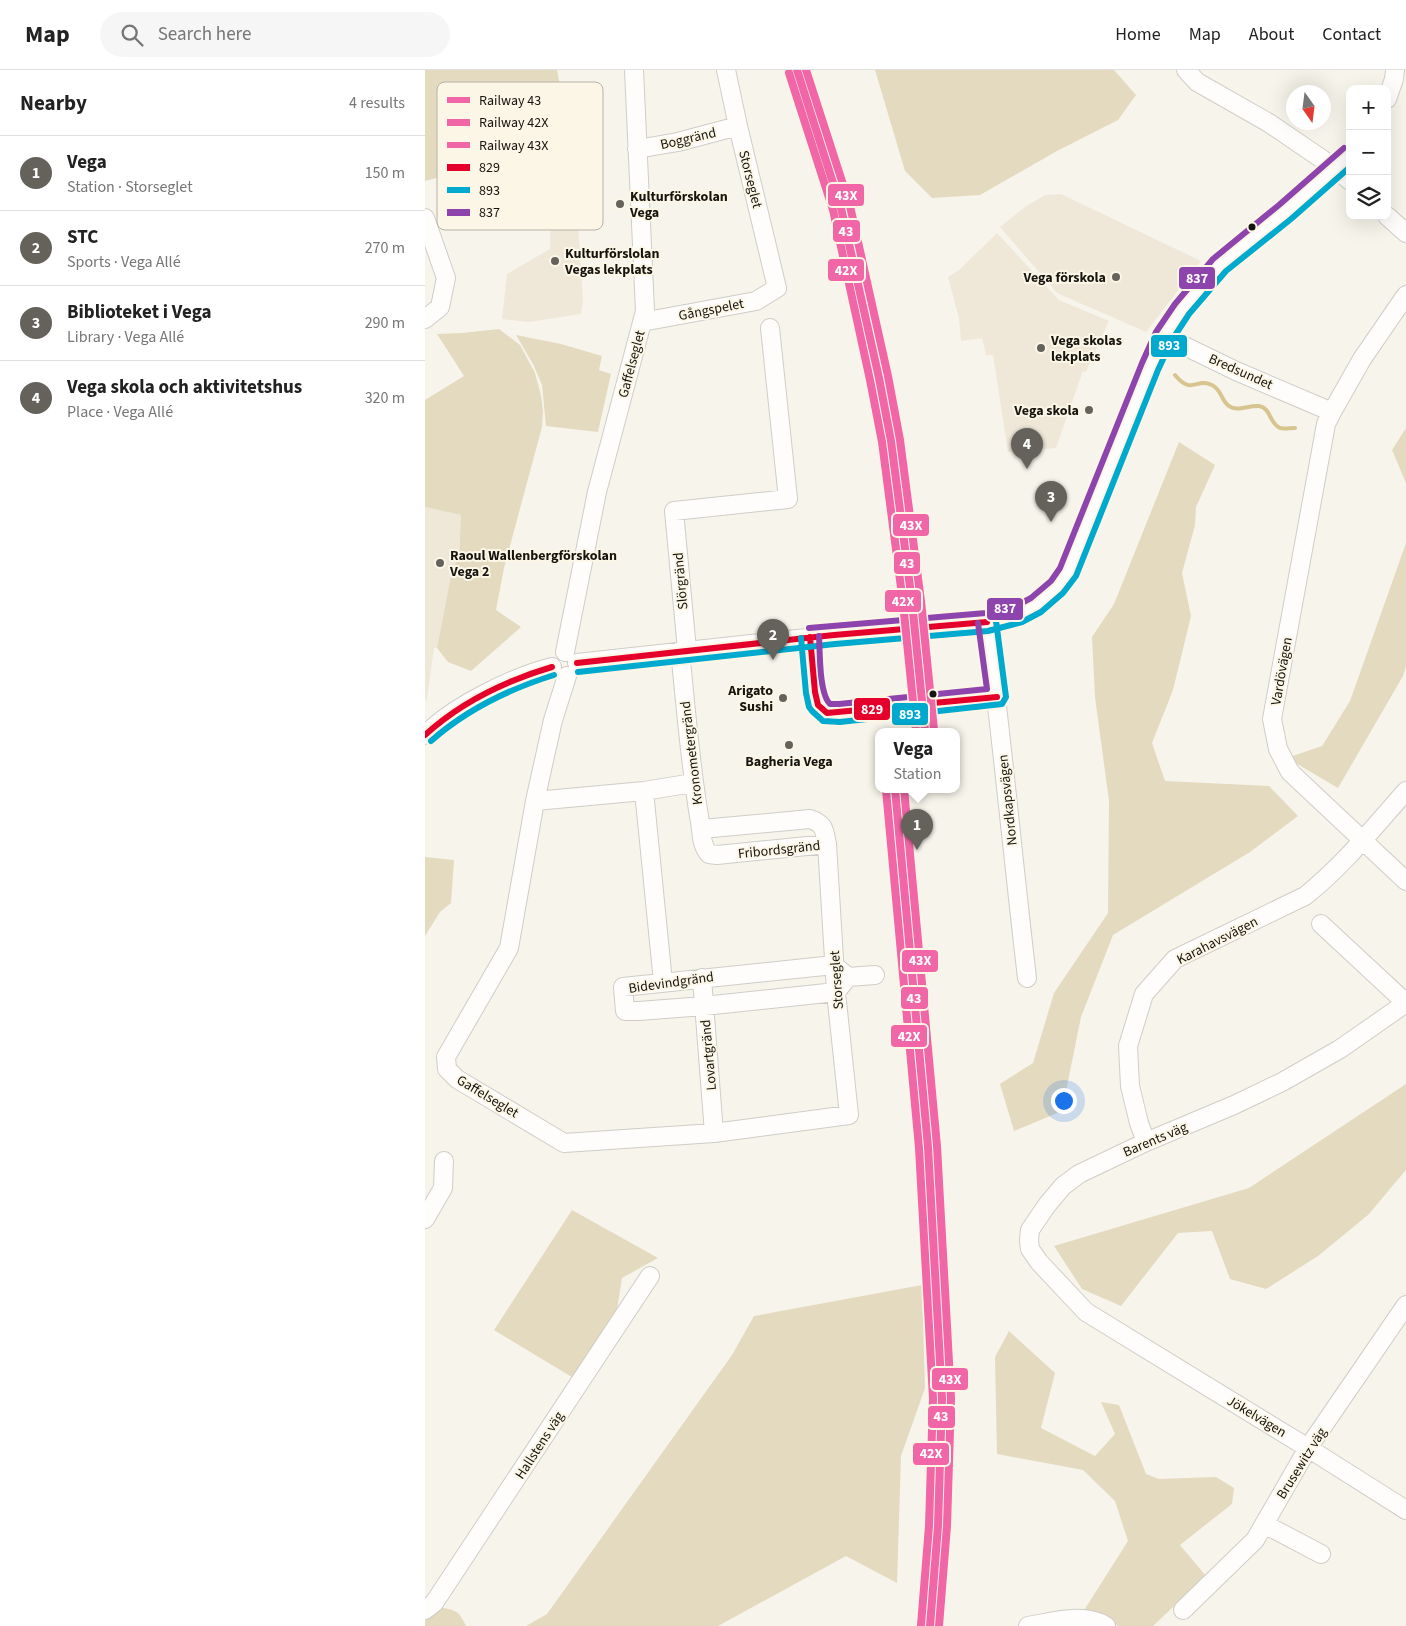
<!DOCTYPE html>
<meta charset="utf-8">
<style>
body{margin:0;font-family:"Source Sans 3",sans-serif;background:#f6f6f6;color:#222}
.controls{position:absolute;right:15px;top:15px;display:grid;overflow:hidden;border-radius:10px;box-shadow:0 5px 20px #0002}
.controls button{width:45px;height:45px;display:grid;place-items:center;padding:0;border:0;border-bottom:1px solid #e0e0e0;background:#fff;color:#222;font:25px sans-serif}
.compass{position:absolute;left:861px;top:15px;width:45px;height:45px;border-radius:50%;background:#fff;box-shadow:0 5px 20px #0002;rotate:166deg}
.you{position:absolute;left:638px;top:1030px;width:18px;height:18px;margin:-12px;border:4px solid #fff;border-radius:50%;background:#1a73e8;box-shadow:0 0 0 8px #1a73e833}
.badge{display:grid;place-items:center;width:32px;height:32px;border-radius:50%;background:#65625c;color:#fff;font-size:16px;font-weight:700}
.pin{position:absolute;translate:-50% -41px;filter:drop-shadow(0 1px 2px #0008)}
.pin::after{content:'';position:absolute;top:26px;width:18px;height:15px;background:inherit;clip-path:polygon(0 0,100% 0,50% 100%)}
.popup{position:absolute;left:450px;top:658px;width:85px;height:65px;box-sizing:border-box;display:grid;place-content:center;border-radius:10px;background:#fff;filter:drop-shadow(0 1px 4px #0005);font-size:16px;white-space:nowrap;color:#767676}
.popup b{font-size:19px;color:#222}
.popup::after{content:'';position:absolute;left:50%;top:100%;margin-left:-10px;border:10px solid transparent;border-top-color:#fff}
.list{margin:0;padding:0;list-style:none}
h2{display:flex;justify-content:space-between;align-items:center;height:65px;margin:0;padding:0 20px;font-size:21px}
h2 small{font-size:16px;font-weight:400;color:#767676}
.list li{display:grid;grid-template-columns:32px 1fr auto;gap:15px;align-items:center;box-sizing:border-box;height:75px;padding:0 20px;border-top:1px solid #e0e0e0}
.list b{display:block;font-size:19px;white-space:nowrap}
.list p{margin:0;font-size:16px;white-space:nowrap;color:#767676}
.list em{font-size:16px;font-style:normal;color:#767676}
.icon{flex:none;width:28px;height:28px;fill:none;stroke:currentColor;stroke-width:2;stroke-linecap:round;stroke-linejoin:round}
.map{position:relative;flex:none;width:981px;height:1556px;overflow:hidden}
header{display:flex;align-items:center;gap:30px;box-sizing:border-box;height:70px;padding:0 25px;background:#fff;border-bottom:1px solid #e0e0e0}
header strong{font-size:24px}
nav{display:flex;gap:28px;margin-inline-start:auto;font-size:18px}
.search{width:350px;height:45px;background:#f6f6f6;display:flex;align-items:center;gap:12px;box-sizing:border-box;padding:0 18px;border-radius:28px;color:#767676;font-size:19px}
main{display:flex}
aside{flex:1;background:#fff}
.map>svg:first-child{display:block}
.built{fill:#efe8d9}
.green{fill:#e4dabf}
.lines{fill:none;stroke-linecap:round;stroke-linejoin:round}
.stream{stroke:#d8c48f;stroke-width:4}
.minor-casing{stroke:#cfcdc6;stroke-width:20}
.minor{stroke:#fefdfc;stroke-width:18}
.bus-1-casing{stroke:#fcf6e6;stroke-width:10}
.bus-2-casing{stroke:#fcf6e6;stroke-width:10}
.bus-3-casing{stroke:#fcf6e6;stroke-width:10}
.bus-1{stroke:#e4002b;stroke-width:6}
.bus-2{stroke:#00a9ce;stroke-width:6}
.bus-3{stroke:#8e44ad;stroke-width:6}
.rail-1-casing{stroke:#fcf6e6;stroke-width:11}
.rail-2-casing{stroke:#fcf6e6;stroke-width:11}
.rail-3-casing{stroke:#fcf6e6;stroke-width:11}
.rail-1{stroke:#f166a7;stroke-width:8}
.rail-2{stroke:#f166a7;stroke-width:8}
.rail-3{stroke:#f166a7;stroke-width:8}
.poi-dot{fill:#65625c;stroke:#fcf6e6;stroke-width:2}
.bus-dot{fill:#16140f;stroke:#fcf6e6;stroke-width:2}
.labels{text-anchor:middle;stroke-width:4;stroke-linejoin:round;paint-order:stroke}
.street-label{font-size:14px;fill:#16140f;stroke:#fcf6e6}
.poi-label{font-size:14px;font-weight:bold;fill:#16140f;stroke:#fcf6e6;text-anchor:start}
.key{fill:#fcf6e6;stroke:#b7b2a6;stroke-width:1}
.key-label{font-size:14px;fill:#16140f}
.line-badge{stroke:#fcf6e6;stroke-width:2}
.badge-label{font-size:14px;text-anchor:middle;font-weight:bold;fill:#fff}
</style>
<header>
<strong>Map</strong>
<div class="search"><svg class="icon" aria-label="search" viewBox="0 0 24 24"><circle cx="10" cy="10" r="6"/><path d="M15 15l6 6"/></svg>Search here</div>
<nav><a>Home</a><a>Map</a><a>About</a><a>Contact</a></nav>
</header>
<main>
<aside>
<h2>Nearby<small>4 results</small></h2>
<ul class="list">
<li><span class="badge">1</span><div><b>Vega</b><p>Station · Storseglet</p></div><em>150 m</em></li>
<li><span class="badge">2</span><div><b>STC</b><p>Sports · Vega Allé</p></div><em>270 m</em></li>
<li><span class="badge">3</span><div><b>Biblioteket i Vega</b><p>Library · Vega Allé</p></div><em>290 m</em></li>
<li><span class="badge">4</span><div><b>Vega skola och aktivitetshus</b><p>Place · Vega Allé</p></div><em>320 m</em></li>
</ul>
</aside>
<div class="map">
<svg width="981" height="1556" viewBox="0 0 981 1556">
<rect width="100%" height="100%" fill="#f7f4eb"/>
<path class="built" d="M150,108L158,230L156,244L104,252L77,249L82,204L125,179L126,122Z
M636,124L776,191L721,262L632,223L575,157L600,137L620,125Z
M572,163L634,230L684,251L661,302L658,301L631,378L583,382L568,285H561L557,268L536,271L534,248L523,207L534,200Z
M0,437L36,445L34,486L27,500L12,578H9L2,629L0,631Z"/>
<path class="green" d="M0,0H132L143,56L131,94L104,114L91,104L84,66L66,61L35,102L0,111Z
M450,0H689L711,25L693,50L632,81L555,125L507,128L480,101Z
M74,259L95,275L110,303L116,325L118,341L117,357L79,498L71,540L96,557L46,601L23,592L12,578L27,500L34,486L36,445L0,437V330L39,306L12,264L37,263Z
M91,265L136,274L177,286L174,300L186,304L173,362L121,356L117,315L108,294Z
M981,358V413L967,380Z
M754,372L790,395L771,437L770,455L757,503L766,546L748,620L727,673L740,711L844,716L873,746L825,782L688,865L656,947L637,1041L589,1061L575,1014L608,993L629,923L683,843L684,731L670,627L667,567L689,534Z
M981,473V596L978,606L913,718L862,688L897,676L925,631Z
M0,787L29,790L26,833L15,842L0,866Z
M981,1014V1100L943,1145L893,1186L841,1219L805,1209L787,1161L753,1163L696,1236L657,1219L629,1176L824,1118Z
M147,1140L233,1188L197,1208L191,1246L150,1309L69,1260Z
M497,1215L500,1318L476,1386L472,1513L421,1486L293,1556H101L122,1544L307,1285L329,1246Z
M584,1261L630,1303L616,1358L670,1386L690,1364L676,1332L694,1335L721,1404L734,1409L791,1407L809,1418L807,1434L755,1475L781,1506L728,1556H693L679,1545L658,1542L703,1471L690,1431L658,1400L572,1384L570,1287Z
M14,1537C31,1541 33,1539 41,1556H0V1551Z"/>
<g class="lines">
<path class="stream" d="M750,305C767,326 771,307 787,315C797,320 796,331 804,336C812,342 824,335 834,336C846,338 844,353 855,358C859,359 865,358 870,358"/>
<g class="minor-casing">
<path id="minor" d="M761,0L772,12L844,53L910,98L925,111
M962,29L969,9L970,0
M212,79L253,72L313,56
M962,146L981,163
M0,148L21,208L15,237L0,249
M217,252L331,231L352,218L313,56L301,0
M739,266L811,301L907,342L937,289L981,225
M907,342L901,354L847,649L853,679L865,702L981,811
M562,552C577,670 588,789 602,908
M262,580L249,441L363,429L345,258
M255,581C261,638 265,695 275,752C277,764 276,775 284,784L292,785L402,774
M140,582L172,422L220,241L209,0
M152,593L409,565L562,552L594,544L611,535L632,517L643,502L693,379L725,297L739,266L757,239L795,195L860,142L925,85
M142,606L128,650L110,731L84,878L21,987L22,999L32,1009L139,1073L289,1063L424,1045L411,922L402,774C399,760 400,754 385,749L277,759
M0,665C28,636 88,607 127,597
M219,721L238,912
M110,731L219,721L268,713
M896,854L981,933
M423,907L409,895L198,917L200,941H214L279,936L411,922L423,907L450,905
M277,908L289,1063
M981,933L915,979L857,1012L809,1035L721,1072L654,1104L638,1116L622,1135L605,1160L604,1170L605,1179L614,1192L661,1242L883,1378L981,1440
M721,1072L714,1053L705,1016L703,976L719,924L750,889L880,826C918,796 949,757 981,721
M0,1149L18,1118L19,1091
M839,1454L896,1484
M0,1540L9,1533L225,1206
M758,1540L830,1470L883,1378L981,1235
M603,1556C628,1552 659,1542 681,1556"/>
</g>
<use href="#minor" class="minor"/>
<g class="bus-1-casing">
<path id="bus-1" d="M385,567L390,622L393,635L402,643L572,627
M152,593L409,565L562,552
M0,665C36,632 80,611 127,597"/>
</g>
<g class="bus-2-casing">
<path id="bus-2" d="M376,568L381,623L384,637L387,641L398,651L415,652L577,634L581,627L571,551
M153,602L410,574L563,561L597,552L616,542L638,523L651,506L733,300L747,270L764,244L801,201L866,149L925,97
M6,671C41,640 84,619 129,605"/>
</g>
<g class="bus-3-casing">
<path id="bus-3" d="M384,558L561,543L591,536L606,528L626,511L635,498L717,293L731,262L750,234L788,189L854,135L919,78
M394,566C395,582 394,624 405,634H414L562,619L553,553"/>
</g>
<use href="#bus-1" class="bus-1"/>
<use href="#bus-2" class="bus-2"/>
<use href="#bus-3" class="bus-3"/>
<g class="rail-1-casing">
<path id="rail-1" d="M372,0L416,138L454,308L466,371L487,532L500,661
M470,719L503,1077L517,1328L513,1456L505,1556"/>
</g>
<g class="rail-2-casing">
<path id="rail-2" d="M364,3L408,140L445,310L457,372L478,533L491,661
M461,720L494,1078L508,1328L504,1456L496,1555"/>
</g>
<g class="rail-3-casing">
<path id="rail-3" d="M381,0L425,136L463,306L475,370L496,531L509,660
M479,719L512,1076L526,1328L522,1456L514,1556"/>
</g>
<use href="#rail-1" class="rail-1"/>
<use href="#rail-2" class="rail-2"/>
<use href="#rail-3" class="rail-3"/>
</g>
<g class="poi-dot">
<circle cx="195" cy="134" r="5"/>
<circle cx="130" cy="191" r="5"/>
<circle cx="691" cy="207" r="5"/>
<circle cx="616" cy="278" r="5"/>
<circle cx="664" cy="340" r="5"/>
<circle cx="15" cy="493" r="5"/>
<circle cx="358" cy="628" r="5"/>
<circle cx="364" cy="675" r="5"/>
</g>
<g class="bus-dot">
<circle cx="827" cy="157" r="4.5"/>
<circle cx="508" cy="624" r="4.5"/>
</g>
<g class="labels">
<g class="street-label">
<text transform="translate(263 68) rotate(-13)" y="5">Boggränd</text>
<text transform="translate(326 109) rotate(76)" y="5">Storseglet</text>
<text transform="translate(286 239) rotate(-11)" y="5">Gångspelet</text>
<text transform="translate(206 294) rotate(-75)" y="5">Gaffelseglet</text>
<text transform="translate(816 301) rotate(24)" y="5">Bredsundet</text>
<text transform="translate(255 511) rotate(-95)" y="5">Slörgränd</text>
<text transform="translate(856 601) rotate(-80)" y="5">Vardövägen</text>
<text transform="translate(266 683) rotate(-97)" y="5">Kronometergränd</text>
<text transform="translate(582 730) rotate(-96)" y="5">Nordkapsvägen</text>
<text transform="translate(354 779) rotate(-6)" y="5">Fribordsgränd</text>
<text transform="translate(792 870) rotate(-27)" y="5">Karahavsvägen</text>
<text transform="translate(411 910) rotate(-94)" y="5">Storseglet</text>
<text transform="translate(246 912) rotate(-8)" y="5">Bidevindgränd</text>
<text transform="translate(283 985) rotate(-95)" y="5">Lovartgränd</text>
<text transform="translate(63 1026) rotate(31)" y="5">Gaffelseglet</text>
<text transform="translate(730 1069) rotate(-23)" y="5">Barents väg</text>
<text transform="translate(832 1346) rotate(31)" y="5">Jökelvägen</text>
<text transform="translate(114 1375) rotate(-57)" y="5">Hallstens väg</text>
<text transform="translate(876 1393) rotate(-58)" y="5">Brusewitz väg</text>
</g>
<g class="poi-label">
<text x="205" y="131">Kulturförskolan<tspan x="205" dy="16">Vega</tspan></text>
<text x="140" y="188">Kulturförslolan<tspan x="140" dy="16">Vegas lekplats</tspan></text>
<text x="681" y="212" text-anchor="end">Vega förskola</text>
<text x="626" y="275">Vega skolas<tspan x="626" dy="16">lekplats</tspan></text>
<text x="654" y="345" text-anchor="end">Vega skola</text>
<text x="25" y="490">Raoul Wallenbergförskolan<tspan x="25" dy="16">Vega 2</tspan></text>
<text x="348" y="625" text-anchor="end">Arigato<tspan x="348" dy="16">Sushi</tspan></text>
<text x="364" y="696" text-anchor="middle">Bagheria Vega</text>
</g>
</g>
<rect x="12" y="12" width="166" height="148" rx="8" class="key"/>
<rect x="22" y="27" width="23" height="6" fill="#f166a7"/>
<rect x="22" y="49" width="23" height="7" fill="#f166a7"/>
<rect x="22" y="72" width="23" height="6" fill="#f166a7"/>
<rect x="22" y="94" width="23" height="7" fill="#e4002b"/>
<rect x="22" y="117" width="23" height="6" fill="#00a9ce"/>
<rect x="22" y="139" width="23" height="7" fill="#8e44ad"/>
<g class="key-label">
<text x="54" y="35">Railway 43</text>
<text x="54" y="57">Railway 42X</text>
<text x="54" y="80">Railway 43X</text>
<text x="54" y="102">829</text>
<text x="54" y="125">893</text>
<text x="54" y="147">837</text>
</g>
<g class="line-badge">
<rect x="402" y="113" width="38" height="24" rx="5" fill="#f166a7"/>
<rect x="407" y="149" width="29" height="24" rx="5" fill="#f166a7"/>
<rect x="402" y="188" width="38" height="24" rx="5" fill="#f166a7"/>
<rect x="753" y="196" width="38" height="24" rx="5" fill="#8e44ad"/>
<rect x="725" y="264" width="38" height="24" rx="5" fill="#00a9ce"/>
<rect x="467" y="443" width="38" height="24" rx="5" fill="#f166a7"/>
<rect x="468" y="481" width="28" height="24" rx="5" fill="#f166a7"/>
<rect x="459" y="519" width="38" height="24" rx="5" fill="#f166a7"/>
<rect x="561" y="527" width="38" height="24" rx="5" fill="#8e44ad"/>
<rect x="428" y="627" width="38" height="24" rx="5" fill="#e4002b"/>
<rect x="466" y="632" width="38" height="24" rx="5" fill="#00a9ce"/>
<rect x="476" y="879" width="38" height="24" rx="5" fill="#f166a7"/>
<rect x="475" y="916" width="29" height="24" rx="5" fill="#f166a7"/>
<rect x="465" y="954" width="38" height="24" rx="5" fill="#f166a7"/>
<rect x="506" y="1297" width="38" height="24" rx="5" fill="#f166a7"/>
<rect x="502" y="1335" width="29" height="24" rx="5" fill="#f166a7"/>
<rect x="487" y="1372" width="38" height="24" rx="5" fill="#f166a7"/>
</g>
<g class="badge-label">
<text x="421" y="130">43X</text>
<text x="421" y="166">43</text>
<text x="421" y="205">42X</text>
<text x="772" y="213">837</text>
<text x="744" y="280">893</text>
<text x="486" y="460">43X</text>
<text x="482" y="498">43</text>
<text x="478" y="536">42X</text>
<text x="580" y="543">837</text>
<text x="447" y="644">829</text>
<text x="485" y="649">893</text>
<text x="495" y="895">43X</text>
<text x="489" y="933">43</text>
<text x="484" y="971">42X</text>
<text x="525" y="1314">43X</text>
<text x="516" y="1351">43</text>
<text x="506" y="1388">42X</text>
</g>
</svg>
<div class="controls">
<button>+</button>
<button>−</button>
<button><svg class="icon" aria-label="layers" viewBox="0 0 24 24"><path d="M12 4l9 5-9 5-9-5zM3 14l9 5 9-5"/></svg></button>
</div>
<svg class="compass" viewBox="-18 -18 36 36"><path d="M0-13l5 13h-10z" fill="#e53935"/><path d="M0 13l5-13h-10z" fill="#767676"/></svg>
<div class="you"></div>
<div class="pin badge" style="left:492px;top:780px">1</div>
<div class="popup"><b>Vega</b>Station</div>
<div class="pin badge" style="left:348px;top:590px">2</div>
<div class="pin badge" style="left:626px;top:452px">3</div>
<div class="pin badge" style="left:602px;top:399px">4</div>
</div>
</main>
